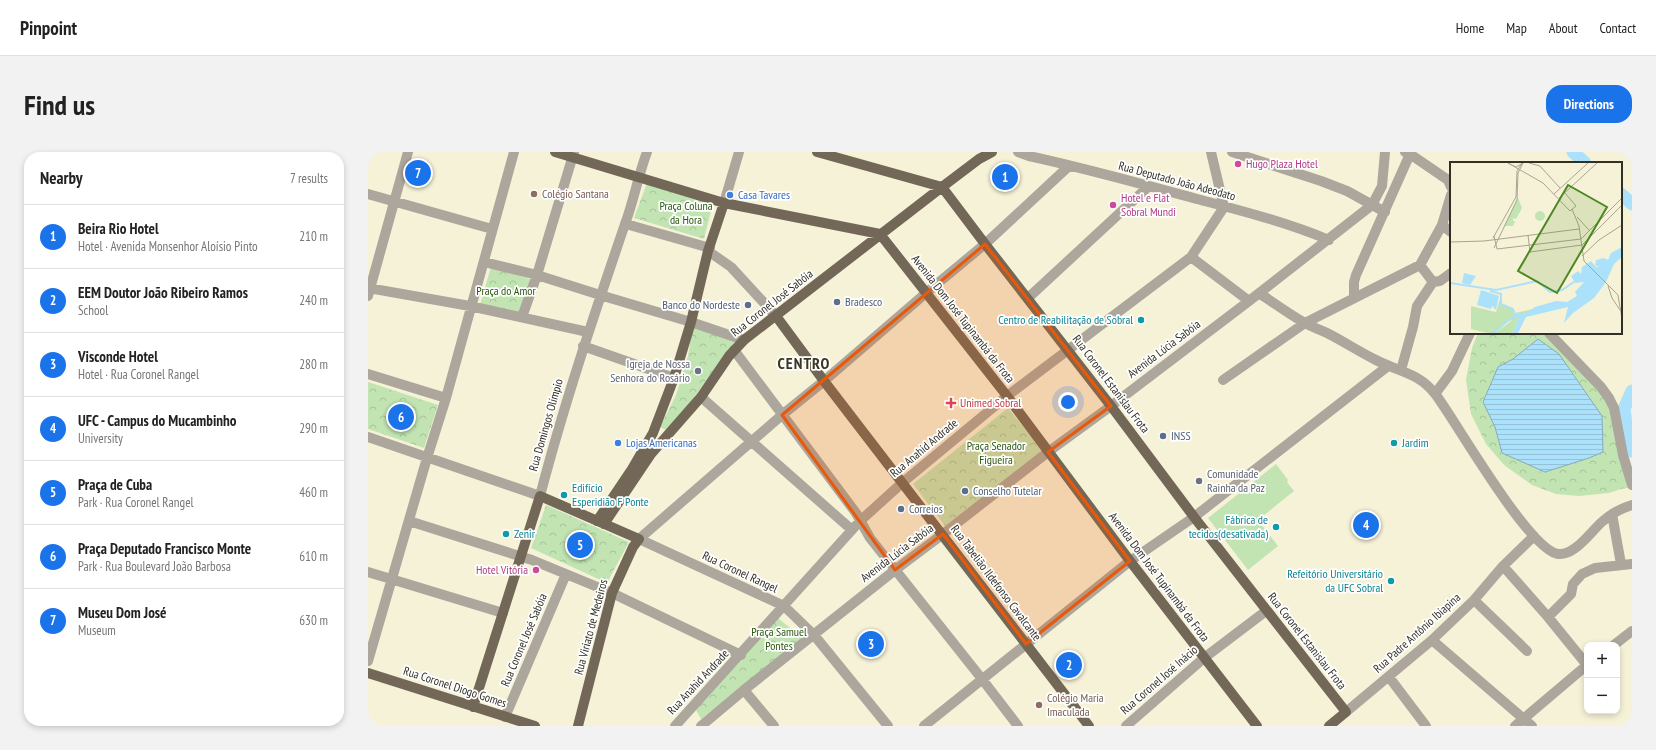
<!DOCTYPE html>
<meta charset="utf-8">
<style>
body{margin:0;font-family:"PT Sans Narrow",sans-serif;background:#f2f2f2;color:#222}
.controls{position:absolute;right:12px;bottom:12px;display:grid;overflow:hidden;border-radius:8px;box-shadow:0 2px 6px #0003}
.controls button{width:36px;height:36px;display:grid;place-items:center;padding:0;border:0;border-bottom:1px solid #e0e0e0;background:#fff;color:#222;font:20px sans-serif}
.you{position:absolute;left:700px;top:250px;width:14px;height:14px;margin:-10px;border:3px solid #fff;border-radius:50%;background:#1a73e8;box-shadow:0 0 0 6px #1a73e833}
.badge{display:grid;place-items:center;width:26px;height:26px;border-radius:50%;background:#1a73e8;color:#fff;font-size:13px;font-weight:700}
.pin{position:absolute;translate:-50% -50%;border:2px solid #fff;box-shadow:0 1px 4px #0006}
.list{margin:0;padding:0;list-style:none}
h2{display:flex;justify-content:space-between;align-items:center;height:52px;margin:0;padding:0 16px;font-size:17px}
h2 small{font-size:13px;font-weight:400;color:#767676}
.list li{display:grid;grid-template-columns:26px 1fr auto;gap:12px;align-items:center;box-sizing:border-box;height:64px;padding:0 16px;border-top:1px solid #e0e0e0}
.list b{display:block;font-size:15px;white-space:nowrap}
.list p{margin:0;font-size:13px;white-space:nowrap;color:#767676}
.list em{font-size:13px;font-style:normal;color:#767676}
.map{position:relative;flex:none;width:1264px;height:574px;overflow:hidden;border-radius:16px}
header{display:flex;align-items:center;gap:24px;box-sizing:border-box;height:56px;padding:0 20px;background:#fff;border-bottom:1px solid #e0e0e0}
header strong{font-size:19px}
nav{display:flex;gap:22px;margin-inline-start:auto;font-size:14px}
.intro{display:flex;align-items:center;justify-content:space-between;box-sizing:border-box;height:96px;padding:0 24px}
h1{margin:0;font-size:28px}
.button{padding:10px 18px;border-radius:16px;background:#1a73e8;color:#fff;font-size:14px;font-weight:700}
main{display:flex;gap:24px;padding:0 24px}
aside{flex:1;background:#fff;border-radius:16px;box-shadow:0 2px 6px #0003}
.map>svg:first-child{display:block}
.forest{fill:url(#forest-crowns)}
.garden{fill:#c1e4b2}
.water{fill:url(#water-rules);stroke:#86acba}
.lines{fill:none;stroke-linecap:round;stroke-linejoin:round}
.river{stroke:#abe1fa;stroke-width:13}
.minor{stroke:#aca69c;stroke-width:10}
.major{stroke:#736857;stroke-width:10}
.marked{fill:#e8590c;fill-opacity:0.2;stroke:#e8590c;stroke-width:3;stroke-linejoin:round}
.hotel-dot{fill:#d1479c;stroke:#fff;stroke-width:1.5}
.education-dot{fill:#8d6e63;stroke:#fff;stroke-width:1.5}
.shop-dot{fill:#3f7fe0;stroke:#fff;stroke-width:1.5}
.service-dot{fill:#5c6f8a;stroke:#fff;stroke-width:1.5}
.culture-dot{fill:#0f9aa8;stroke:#fff;stroke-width:1.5}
.worship-dot{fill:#6b7280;stroke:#fff;stroke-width:1.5}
.health-dot{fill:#e0444e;stroke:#fff;stroke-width:1.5}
.labels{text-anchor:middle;stroke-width:3.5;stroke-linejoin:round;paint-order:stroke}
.hotel-label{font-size:12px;fill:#b23c85;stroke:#fff;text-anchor:start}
.street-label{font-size:12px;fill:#313026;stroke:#fff}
.education-label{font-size:12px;fill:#785e54;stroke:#fff;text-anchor:start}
.shop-label{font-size:12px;fill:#366cbe;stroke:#fff;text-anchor:start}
.park-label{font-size:12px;fill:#2a570f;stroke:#fff}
.service-label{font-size:12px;fill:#4e5e75;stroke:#fff;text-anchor:start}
.culture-label{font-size:12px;fill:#0d838f;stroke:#fff;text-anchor:end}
.worship-label{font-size:12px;fill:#5b616d;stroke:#fff;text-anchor:end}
.health-label{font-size:12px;fill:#be3a42;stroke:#fff;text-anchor:start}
.district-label{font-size:16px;font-weight:bold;letter-spacing:1px;fill:#3b3722;stroke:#fff}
.inset-river{fill:none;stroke:#abe1fa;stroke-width:2}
.inset-road{fill:none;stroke:#a7a491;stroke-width:1}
.view{fill:#4d8723;fill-opacity:0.15;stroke:#4d8723;stroke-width:2}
.inset-edge{fill:none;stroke:#313026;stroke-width:2}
</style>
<header>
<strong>Pinpoint</strong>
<nav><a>Home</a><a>Map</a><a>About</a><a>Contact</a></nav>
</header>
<div class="intro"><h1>Find us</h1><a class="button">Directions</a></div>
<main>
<aside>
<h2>Nearby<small>7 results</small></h2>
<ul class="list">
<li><span class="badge">1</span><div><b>Beira Rio Hotel</b><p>Hotel · Avenida Monsenhor Aloísio Pinto</p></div><em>210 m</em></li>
<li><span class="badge">2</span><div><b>EEM Doutor João Ribeiro Ramos</b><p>School</p></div><em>240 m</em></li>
<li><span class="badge">3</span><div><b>Visconde Hotel</b><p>Hotel · Rua Coronel Rangel</p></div><em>280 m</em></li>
<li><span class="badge">4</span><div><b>UFC - Campus do Mucambinho</b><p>University</p></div><em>290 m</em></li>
<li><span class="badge">5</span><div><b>Praça de Cuba</b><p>Park · Rua Coronel Rangel</p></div><em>460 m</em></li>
<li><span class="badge">6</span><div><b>Praça Deputado Francisco Monte</b><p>Park · Rua Boulevard João Barbosa</p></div><em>610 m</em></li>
<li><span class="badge">7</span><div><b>Museu Dom José</b><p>Museum</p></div><em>630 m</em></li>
</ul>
</aside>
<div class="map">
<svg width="1264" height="574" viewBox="0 0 1264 574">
<defs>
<pattern id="forest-crowns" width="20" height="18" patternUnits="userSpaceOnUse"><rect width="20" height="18" fill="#c1e4b2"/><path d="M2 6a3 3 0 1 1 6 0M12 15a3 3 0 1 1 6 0" fill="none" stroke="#a6c499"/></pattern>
<pattern id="water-rules" width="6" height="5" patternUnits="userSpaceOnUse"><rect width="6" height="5" fill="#abe1fa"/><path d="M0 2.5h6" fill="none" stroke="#94c1d6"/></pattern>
</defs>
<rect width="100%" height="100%" fill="#f6f2d8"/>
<path class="forest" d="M279,31L346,47L336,87L266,66Z
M123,115L165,128L154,162L112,153Z
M326,168L371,184L318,256L298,278L292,275L308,243L320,204Z
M1110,181H1181L1241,246L1264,335L1253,337L1241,341L1211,344L1188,342L1164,333L1136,313L1118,292L1103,262L1098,228L1104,196Z
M0,230L70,253L56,296L0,277Z
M640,256L675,299L577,374L545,332Z
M178,353L261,390L239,431L163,396Z
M409,465L435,487L333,567L328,558Z"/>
<path class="garden" d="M908,312L920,328L919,330L926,339L890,368L910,394L880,418L840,366Z"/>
<path class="water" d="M1170,187L1191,202L1234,264L1235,300L1221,306L1177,320L1134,301L1127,275L1115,250L1130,215L1145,207Z"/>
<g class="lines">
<path class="river" d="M1205,0L1217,11
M1253,42L1264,52
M1264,239L1256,257L1261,294L1264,299"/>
<path class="minor" d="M650,0L661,4C717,16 774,32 829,47C874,59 918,70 961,88
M864,0L953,29L979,39L1017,60
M1042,2L1080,28L1083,35
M0,42L124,77
M356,51L371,0
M258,72L342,96
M1074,73L1083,80
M340,99L363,115L408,164
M823,105L881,149
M116,110L169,123L232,143L323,170L376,188
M1052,113L1065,130
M0,136L102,154L220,180
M891,141C906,151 921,162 937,171C944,175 951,177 959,181C975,189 990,199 1006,207C1030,220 1051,220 1068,243C1089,271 1160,397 1190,402C1207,404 1223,379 1235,369C1243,362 1254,356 1264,353
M0,144L40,0
M660,146L781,34
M986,146V130L988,123L1042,2L1037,0
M154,165L169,123L206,0
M1181,181L1233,235L1241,246L1246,256L1255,303L1264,333
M215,194L306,226
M366,198L488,361L502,386L614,527L650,574
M1033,218L1045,175L1049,154L1065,130L1072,129L1083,121
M0,222L78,246
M855,228L937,171L1052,113L1074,73L1083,43
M1067,242L1084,219L1102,181
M333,245L484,378
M0,285L172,344C196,252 226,163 257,72C266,48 270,24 279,0
M1244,362L1253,412
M41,369L164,408L244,441L373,503
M1135,414L1180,465L1219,513
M0,420L135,461
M1106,448L1159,499
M1180,465L1203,442L1205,432L1214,422L1227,416L1264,412
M1064,488L1164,574
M1246,493L1264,479
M0,509L59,306L78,246L146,0
M1021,525L1058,574
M376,538L406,574
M978,560L1064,488L1106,448L1135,414L1166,384
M137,565L198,422
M307,574L492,369L534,331L639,244L823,105L856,55L843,0
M333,574L376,538L527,418L575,382L680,300L743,254L881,149L1004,53L1014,34L1017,0
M520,574L446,483L416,454L271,387L414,263L456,229L558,141L617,92L701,14
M556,574L762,409L826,365L1020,214
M758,574L836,506L898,459
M1147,574L1219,513"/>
<path class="major" d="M187,0L356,51L512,82L639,244L762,409L889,574
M449,0L574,35
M574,35L617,92L743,254L826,365L978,560L961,574
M408,164L456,229L721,574
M229,369L264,317L285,281L306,226L323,170L340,99L356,51
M236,372L283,302L333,245L361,204L376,188L574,35L611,7L624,0
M0,521L167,574
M105,555L172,344L271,387L265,395L244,441L210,574"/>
</g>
<path class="marked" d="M617,92L743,254L680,300L762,409L658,492L575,382L527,418L414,263Z"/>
<g class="hotel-dot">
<circle cx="870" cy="12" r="4"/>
<circle cx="745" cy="53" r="4"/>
<circle cx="168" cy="418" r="4"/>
</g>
<g class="education-dot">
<circle cx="166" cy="42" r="4"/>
<circle cx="671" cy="553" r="4"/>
</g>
<g class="shop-dot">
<circle cx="362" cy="43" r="4"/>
<circle cx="250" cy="291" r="4"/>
</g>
<g class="service-dot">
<circle cx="469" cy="150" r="4"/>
<circle cx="380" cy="153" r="4"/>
<circle cx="795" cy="284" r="4"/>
<circle cx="597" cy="339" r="4"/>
<circle cx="533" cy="357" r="4"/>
</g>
<g class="culture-dot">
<circle cx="773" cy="168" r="4"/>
<circle cx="1026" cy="291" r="4"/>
<circle cx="196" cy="343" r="4"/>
<circle cx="908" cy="375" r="4"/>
<circle cx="138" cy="382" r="4"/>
<circle cx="1023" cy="429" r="4"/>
</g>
<g class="worship-dot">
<circle cx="330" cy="219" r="4"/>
<circle cx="831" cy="329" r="4"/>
</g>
<path class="health-dot" d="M581 245h4v4h4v4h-4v4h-4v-4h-4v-4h4z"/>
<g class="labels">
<g class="hotel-label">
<text x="878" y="16">Hugo Plaza Hotel</text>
<text x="753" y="50">Hotel e Flat<tspan x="753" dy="14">Sobral Mundi</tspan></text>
<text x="160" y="422" text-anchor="end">Hotel Vitória</text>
</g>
<g class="street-label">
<text transform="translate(809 29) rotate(15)" y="4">Rua Deputado João Adeodato</text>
<text transform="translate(404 151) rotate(-38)" y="4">Rua Coronel José Sabóia</text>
<text transform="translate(595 167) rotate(52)" y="4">Avenida Dom José Tupinambá da Frota</text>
<text transform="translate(796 197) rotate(-37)" y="4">Avenida Lúcia Sabóia</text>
<text transform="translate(743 232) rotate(53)" y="4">Rua Coronel Estanislau Frota</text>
<text transform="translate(178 273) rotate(-74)" y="4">Rua Domingos Olímpio</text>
<text transform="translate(556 296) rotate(-40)" y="4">Rua Anahid Andrade</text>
<text transform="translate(529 401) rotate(-37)" y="4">Avenida Lúcia Sabóia</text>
<text transform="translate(372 420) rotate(25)" y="4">Rua Coronel Rangel</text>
<text transform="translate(791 425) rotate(53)" y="4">Avenida Dom José Tupinambá da Frota</text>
<text transform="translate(628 431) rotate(53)" y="4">Rua Tabelião Ildefonso Cavalcante</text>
<text transform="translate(223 475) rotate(-75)" y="4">Rua Viriato de Medeiros</text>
<text transform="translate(1049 481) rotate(-42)" y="4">Rua Padre Antônio Ibiapina</text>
<text transform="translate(156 488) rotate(-67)" y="4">Rua Coronel José Sabóia</text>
<text transform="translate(939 489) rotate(52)" y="4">Rua Coronel Estanislau Frota</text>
<text transform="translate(791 528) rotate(-41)" y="4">Rua Coronel José Inácio</text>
<text transform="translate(330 530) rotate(-47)" y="4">Rua Anahid Andrade</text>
<text transform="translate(87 535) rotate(18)" y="4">Rua Coronel Diogo Gomes</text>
</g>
<g class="education-label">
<text x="174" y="46">Colégio Santana</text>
<text x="679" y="550">Colégio Maria<tspan x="679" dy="14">Imaculada</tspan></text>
</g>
<g class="shop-label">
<text x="370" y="47">Casa Tavares</text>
<text x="258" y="295">Lojas Americanas</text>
</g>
<g class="park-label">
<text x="318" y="58">Praça Coluna<tspan x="318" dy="14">da Hora</tspan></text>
<text x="138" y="143">Praça do Amor</text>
<text x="628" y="298">Praça Senador<tspan x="628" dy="14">Figueira</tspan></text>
<text x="411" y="484">Praça Samuel<tspan x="411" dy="14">Pontes</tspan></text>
</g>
<g class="service-label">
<text x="477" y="154">Bradesco</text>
<text x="372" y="157" text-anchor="end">Banco do Nordeste</text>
<text x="803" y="288">INSS</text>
<text x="605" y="343">Conselho Tutelar</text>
<text x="541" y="361">Correios</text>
</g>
<g class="culture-label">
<text x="765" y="172">Centro de Reabilitação de Sobral</text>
<text x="1034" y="295" text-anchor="start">Jardim</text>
<text x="204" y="340" text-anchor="start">Edifício<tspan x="204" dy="14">Esperidião F Ponte</tspan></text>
<text x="900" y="372">Fábrica de<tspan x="900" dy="14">tecidos(desativada)</tspan></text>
<text x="146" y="386" text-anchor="start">Zenir</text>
<text x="1015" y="426">Refeitório Universitário<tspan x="1015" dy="14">da UFC Sobral</tspan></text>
</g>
<g class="worship-label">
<text x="322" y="216">Igreja de Nossa<tspan x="322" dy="14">Senhora do Rosário</tspan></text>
<text x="839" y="326" text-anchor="start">Comunidade<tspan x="839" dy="14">Rainha da Paz</tspan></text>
</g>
<g class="health-label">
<text x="592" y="255">Unimed Sobral</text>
</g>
<g class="district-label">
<text x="436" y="217">CENTRO</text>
</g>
</g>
<g transform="translate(1082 10)">
<rect width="172" height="172" fill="#f6f2d8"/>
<path d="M51,133V142L63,147L64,151L37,171L21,167V144L46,150ZM64,157H68L63,171H45Z" fill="#c1e4b2"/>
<path d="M68,36L72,46L66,57L63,56V59H65L63,64H54ZM85 54a5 5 0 1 1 10 0a5 5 0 1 1-10 0ZM83,147L68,157L59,159L45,171H37L61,152Z" fill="#c1e4b2"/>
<path d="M172,85V95L164,102L156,120L144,136L123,151L114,161L118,145L76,155L68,171H63L68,157L85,145L106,139L117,140L127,134L125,130L134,120L125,121L121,114L128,109L131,112L132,105L141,99L146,105H149L145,103L146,98L154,96L158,98L161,91ZM14,111L26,114L20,123L12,121ZM31,128L49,134L46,148L42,144L41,147L27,143Z" fill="#abe1fa"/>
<path class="inset-river" d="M0,121L46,128L87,119L100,130L112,128L124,120M40,129L51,132V142L63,147L65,152H78M43,171L61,156L74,154"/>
<path class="inset-road" d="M58,1L93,21L120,49L126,44L115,31M58,1L66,5L73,1M79,1L90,4L110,26M104,32L138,1M109,36L147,1M122,47L129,64L134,99L168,133L172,157M127,55L139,68M78,73L80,90L132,83M44,74L47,87L131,77L172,36M43,76L66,35L67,9L72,1M0,80L34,79L129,67M132,83L172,43M44,86L67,38L68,11L73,1M132,94L149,78L172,63M158,124L162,136L170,148"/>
<path class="view" d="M118,23L157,45L107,131L68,109Z"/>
<rect width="172" height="172" class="inset-edge"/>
</g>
</svg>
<div class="controls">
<button>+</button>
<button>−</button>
</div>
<div class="you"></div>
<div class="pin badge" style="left:637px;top:25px">1</div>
<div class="pin badge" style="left:701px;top:513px">2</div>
<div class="pin badge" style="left:503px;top:492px">3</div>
<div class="pin badge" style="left:998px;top:373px">4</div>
<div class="pin badge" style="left:212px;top:393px">5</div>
<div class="pin badge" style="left:33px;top:265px">6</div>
<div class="pin badge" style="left:50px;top:21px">7</div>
</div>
</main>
